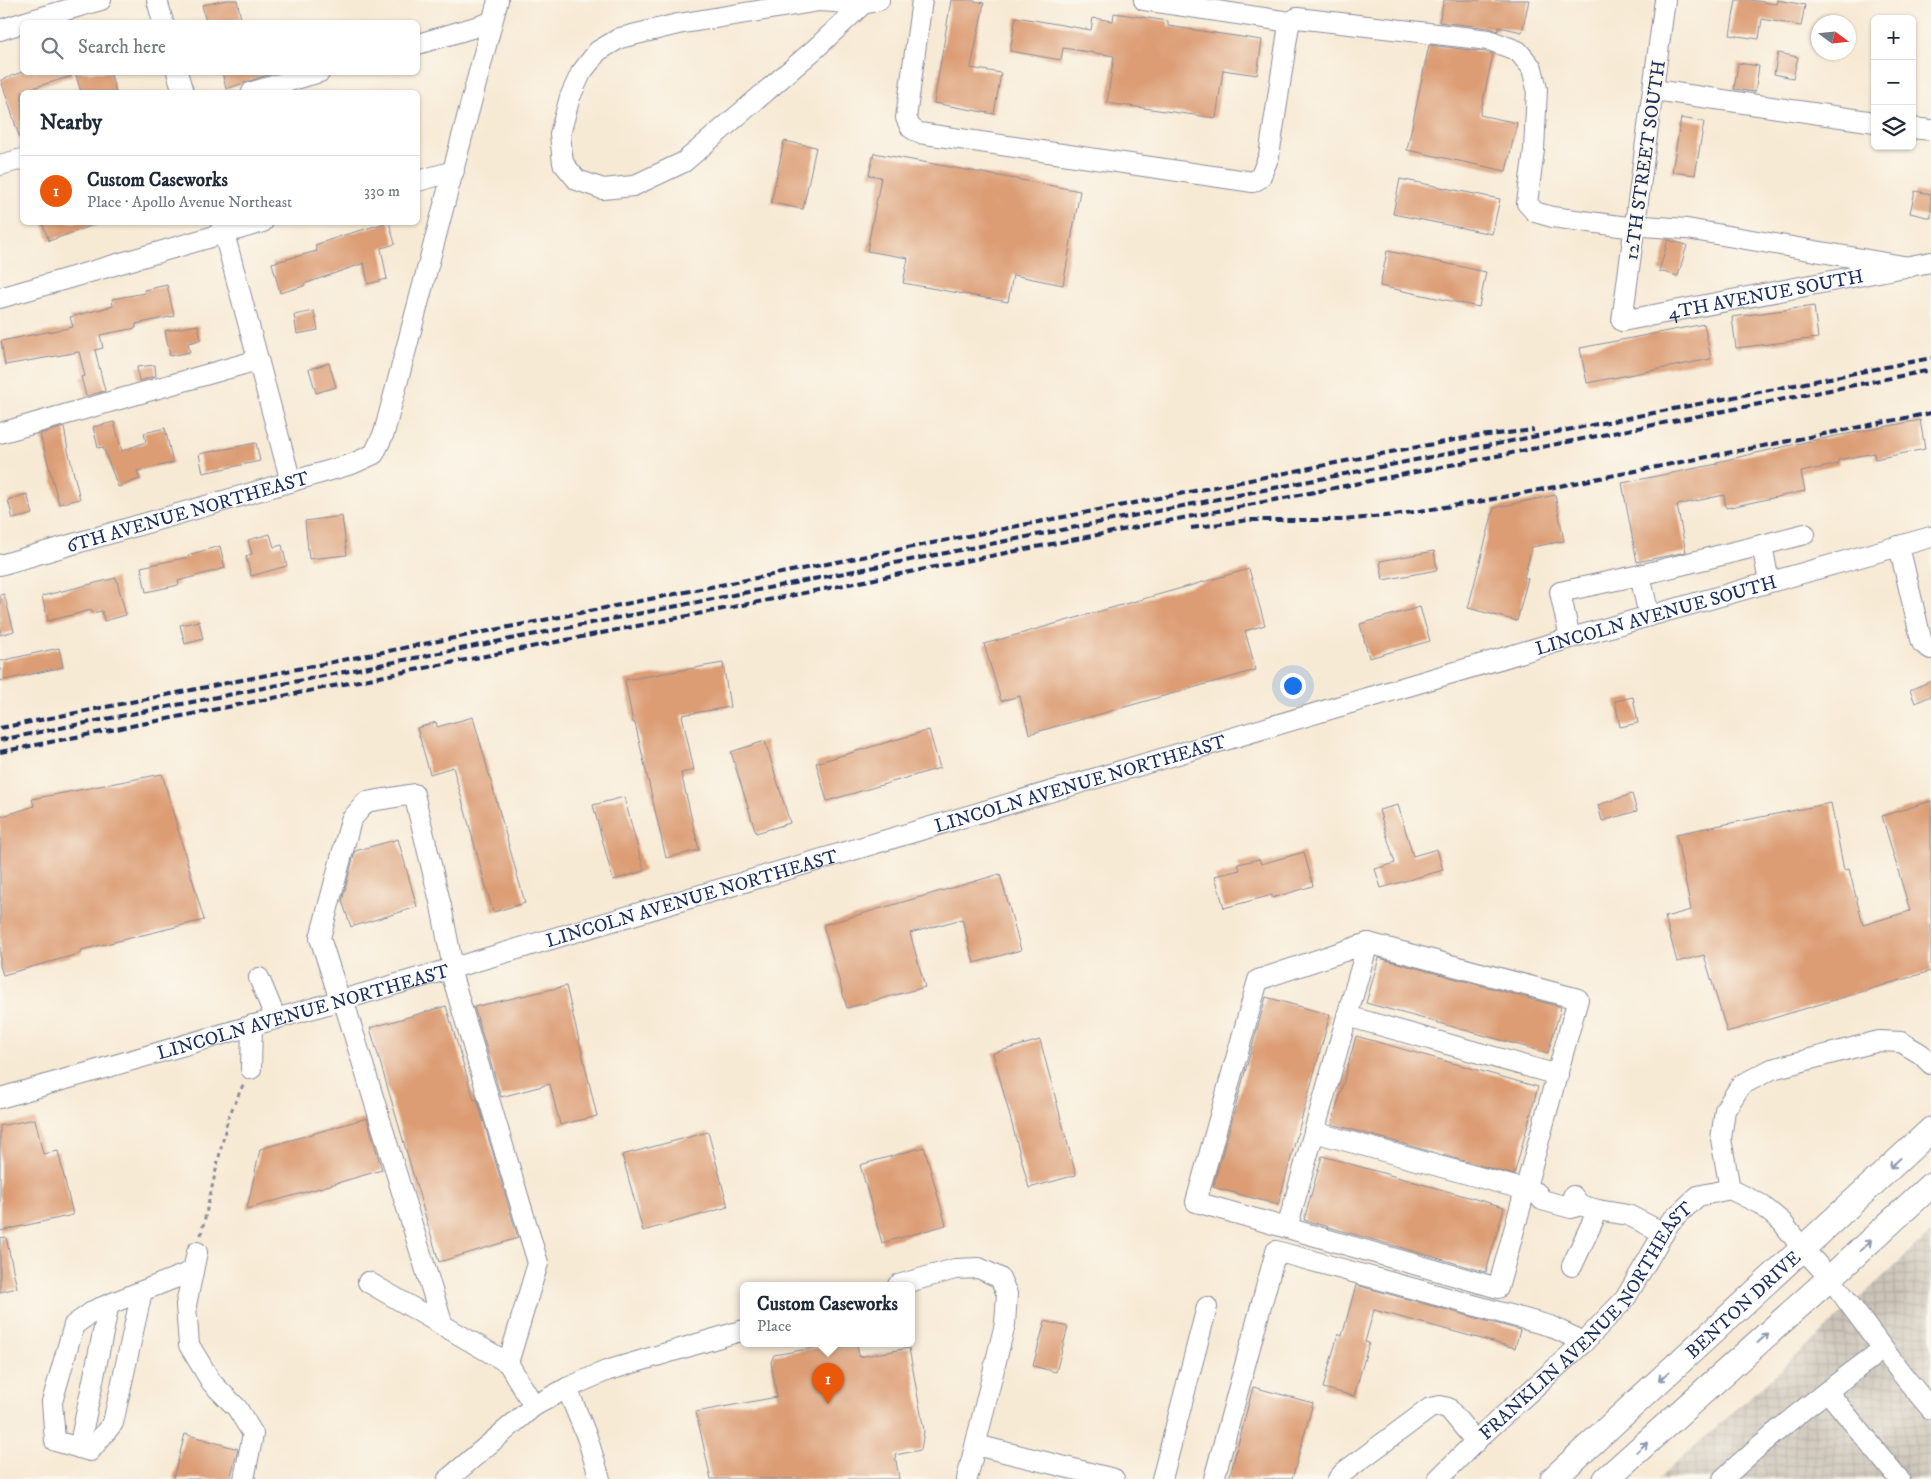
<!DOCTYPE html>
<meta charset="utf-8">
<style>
body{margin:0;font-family:"IM FELL DW Pica",serif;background:#f2f2f3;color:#1f2937}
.controls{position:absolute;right:15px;top:15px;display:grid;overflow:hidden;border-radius:8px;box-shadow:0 1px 4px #0004}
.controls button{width:45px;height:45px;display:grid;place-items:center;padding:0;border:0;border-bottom:1px solid #e0e1e3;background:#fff;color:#1f2937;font:25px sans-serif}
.compass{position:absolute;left:1811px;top:15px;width:45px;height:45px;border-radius:50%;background:#fff;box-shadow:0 1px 4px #0004;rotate:105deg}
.you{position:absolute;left:1292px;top:685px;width:18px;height:18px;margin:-12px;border:4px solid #fff;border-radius:50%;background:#1a73e8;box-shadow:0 0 0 8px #1a73e833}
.badge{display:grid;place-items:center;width:32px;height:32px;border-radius:50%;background:#ea580c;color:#fff;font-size:16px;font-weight:700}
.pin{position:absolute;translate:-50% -41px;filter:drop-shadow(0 1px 2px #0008)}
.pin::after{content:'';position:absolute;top:26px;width:18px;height:15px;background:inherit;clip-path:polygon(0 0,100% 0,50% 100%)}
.popup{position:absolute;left:740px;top:1282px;width:175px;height:65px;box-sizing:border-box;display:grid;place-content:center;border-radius:8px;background:#fff;filter:drop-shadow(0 1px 4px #0005);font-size:16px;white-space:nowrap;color:#747a83}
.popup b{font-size:19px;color:#1f2937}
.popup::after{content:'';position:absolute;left:50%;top:100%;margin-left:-10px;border:10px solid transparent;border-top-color:#fff}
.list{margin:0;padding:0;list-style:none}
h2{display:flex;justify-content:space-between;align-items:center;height:65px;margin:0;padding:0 20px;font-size:21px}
h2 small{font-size:16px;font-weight:400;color:#747a83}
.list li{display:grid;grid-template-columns:32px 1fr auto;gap:15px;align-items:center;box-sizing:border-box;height:70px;padding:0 20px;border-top:1px solid #e0e1e3}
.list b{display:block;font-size:19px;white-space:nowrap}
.list p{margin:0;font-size:16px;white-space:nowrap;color:#747a83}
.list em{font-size:16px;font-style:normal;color:#747a83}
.icon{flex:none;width:28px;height:28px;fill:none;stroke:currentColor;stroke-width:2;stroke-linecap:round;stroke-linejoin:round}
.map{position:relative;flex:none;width:1931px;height:1479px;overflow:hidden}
.search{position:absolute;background:#fff;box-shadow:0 1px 4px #0004;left:20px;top:20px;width:400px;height:55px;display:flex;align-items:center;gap:12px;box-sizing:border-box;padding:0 18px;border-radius:8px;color:#747a83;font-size:19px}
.panel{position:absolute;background:#fff;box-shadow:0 1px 4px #0004;left:20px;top:90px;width:400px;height:135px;border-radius:8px}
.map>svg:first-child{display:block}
.industrial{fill:url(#industrial-grid)}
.building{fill:#dc9d74}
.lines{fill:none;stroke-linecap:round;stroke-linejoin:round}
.minor-casing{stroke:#898c9a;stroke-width:22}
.major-casing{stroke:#898c9a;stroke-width:27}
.path{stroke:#898c9a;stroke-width:3;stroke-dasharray:4 4;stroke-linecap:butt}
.minor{stroke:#fff;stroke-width:20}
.major{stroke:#fff;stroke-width:25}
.rail{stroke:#1b2f5e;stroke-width:4;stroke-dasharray:8 4;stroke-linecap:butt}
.oneway{stroke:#8d97ae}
.labels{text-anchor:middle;stroke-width:4;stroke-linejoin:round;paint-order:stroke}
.street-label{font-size:19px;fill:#1b2f5e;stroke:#fbf7ec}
</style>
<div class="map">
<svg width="1931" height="1479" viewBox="0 0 1931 1479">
<defs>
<pattern id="industrial-grid" width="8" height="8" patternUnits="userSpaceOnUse" patternTransform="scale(1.25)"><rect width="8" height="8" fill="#cbc3b8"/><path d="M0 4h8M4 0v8" fill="none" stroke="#aea8a1"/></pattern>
</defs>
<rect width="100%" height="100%" fill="#fbf7ec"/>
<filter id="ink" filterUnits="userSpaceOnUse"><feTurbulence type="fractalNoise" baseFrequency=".02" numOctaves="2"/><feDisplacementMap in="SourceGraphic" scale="10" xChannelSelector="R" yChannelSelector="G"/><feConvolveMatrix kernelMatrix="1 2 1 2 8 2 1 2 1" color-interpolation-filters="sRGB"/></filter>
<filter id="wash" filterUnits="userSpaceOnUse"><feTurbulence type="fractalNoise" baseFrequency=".0096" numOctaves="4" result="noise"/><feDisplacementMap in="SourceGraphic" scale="20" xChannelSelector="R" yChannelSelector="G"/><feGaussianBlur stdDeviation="1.12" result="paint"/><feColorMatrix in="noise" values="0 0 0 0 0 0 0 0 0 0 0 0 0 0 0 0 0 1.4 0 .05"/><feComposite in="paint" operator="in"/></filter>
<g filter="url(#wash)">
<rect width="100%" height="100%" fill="#f7ead5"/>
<path class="industrial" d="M1931,1232V1479H1658L1814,1340Z"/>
<g id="blocks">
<path class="building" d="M227,0H237L241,19L223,22H206L202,5Z
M951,0H970L984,3L971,68L1001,73L994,114L934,103Z
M1444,0H1529L1522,32L1499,27L1498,31L1490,28L1439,22Z
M1736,0H1751L1776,4L1777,0L1805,5L1801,26L1762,19L1759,39L1730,35Z
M1114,13L1168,21V26L1262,40L1257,75L1223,70L1216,118L1107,103L1114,56L1063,48L1061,60L1010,51L1016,17L1091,30L1093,18L1113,21Z
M1429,45L1486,52L1493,54L1480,115L1517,123L1506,171L1407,150Z
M1778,53L1798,57L1793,78L1774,74Z
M1738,63L1759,66L1755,92L1734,89Z
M22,72H71L72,76L26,90L27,92H22V138L20,139L1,80Z
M75,72H110L116,92H81Z
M222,72H270V74L226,89Z
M1681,118L1704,122L1695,175L1672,172Z
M784,141L816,147L803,209L771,203Z
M874,153L1080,191L1063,285L1013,275L1008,302L903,283L908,258L867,251L881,177L869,175Z
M1400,179L1500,199L1492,234L1393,214Z
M1915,191L1931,194V218L1910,213Z
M42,222H95L96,224L49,241Z
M389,222L395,244L381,248L387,279L368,284L364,263L304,284V286L280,293L272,263L317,251L315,245L341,236Z
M1668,240L1687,245L1678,276L1659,271Z
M1387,251L1486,272L1479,307L1380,286Z
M167,285L174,316L136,324V328L100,335L103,348L95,350L105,391L86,396L81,377L85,376L79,352L5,365L1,341L73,327L70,317L113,306L112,299L145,293L144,290Z
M1814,306L1818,338L1736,348L1732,317Z
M314,311L318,330L297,334L294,315Z
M1704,324L1711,359L1587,383L1580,348Z
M198,325L201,340L188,343L190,352L170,356L165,331Z
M329,363L336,387L316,393L309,369Z
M155,365L156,376L139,381L137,367Z
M1920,420L1925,449L1875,459L1874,453L1838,460L1839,464L1801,472L1805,491L1726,508L1724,495L1677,505L1686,552L1637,562L1622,483L1717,464V462L1805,442Z
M114,422L122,451L146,442L144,433L165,428L173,463L137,471L140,479L118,487L103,447L98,448L93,427Z
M64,427L68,450L80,499L59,504L40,434Z
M256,443L260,461L203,473L199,454Z
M27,494L33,514L13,519L8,500Z
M1555,495L1564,541L1532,547L1524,578H1528L1517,621L1468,608L1494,508Z
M342,516L347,555L309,559L305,521Z
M270,534L274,547L282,545L287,566L251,576L246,556L252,554L248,540Z
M220,546L225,568L178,581L179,585L146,592L141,567L189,557L188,555Z
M1434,551L1437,570L1383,580L1380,561Z
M1249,569L1265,625L1245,631L1256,670L1029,734L1020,696L1001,701L984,644Z
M116,578L126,615L104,621L102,611L92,613L91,610L48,621L42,596Z
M4,594L14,631L0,635V595Z
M1420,607L1430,641L1369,658L1360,624Z
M199,621L203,639L185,644L180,625Z
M59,648L63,667L0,681V661Z
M723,663L730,707L682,715L694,770L681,773L699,850L666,858L635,723H633L625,680Z
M1931,681V696L1915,703L1910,690Z
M1633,697L1638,723L1620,727L1615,701Z
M473,717L525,903L493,912L453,767L430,774L417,728L436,722L437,727Z
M929,730L940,768L827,801L816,763Z
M765,741L790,823L756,833L731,752Z
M162,774L204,920L81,950L82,953L3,975L0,966V817L34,806L32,799Z
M1632,794L1637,811L1602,821L1598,805Z
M624,797L644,871L613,880L593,805Z
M1931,801V971L1727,1032L1704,955L1677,962L1665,917L1691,910L1676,834L1831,803L1844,870L1849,869L1863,925L1910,911L1882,816Z
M1398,805L1413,856L1437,849L1443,870L1381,888L1375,869L1395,863L1379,810Z
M398,839L417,907L351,927L342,901L355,851Z
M1304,852L1313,886L1272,898V895L1224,908L1215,876L1240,870L1238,864L1259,859L1261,864Z
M1000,874L1021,950L974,963L962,919L910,933L925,987L847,1008L823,925Z
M1379,958L1561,1007L1548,1053L1366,1003Z
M566,986L597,1116L560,1125L550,1084L501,1097L474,1007Z
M1266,997L1330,1015L1278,1205L1213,1187Z
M446,1006L474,1100L477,1099L518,1238L439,1262L370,1028Z
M1356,1036L1538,1087L1514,1175L1332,1124Z
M1040,1040L1076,1175L1029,1188L993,1053Z
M367,1118L382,1170L247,1209L260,1149Z
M35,1119L43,1154L58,1151L73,1215L0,1231V1126Z
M708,1132L728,1207L643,1231L622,1155Z
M924,1147L946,1225L882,1243L860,1165Z
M1322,1156L1504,1207L1486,1272L1304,1220Z
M6,1237L17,1288L0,1292V1238Z
M1356,1285L1520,1330L1515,1348L1374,1310L1365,1342L1369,1343L1354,1396L1323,1388L1338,1334L1342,1336Z
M1045,1321L1068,1327L1056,1372L1033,1366Z
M841,1343H857L859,1357L909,1348L924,1431L921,1450L895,1455L899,1479H711L696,1412L777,1397L771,1362L774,1355Z
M1253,1387L1313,1403L1292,1479H1229Z
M185,1434L238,1449L230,1479H173Z"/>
</g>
</g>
<g filter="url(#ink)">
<use href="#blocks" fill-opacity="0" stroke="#898c9a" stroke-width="1"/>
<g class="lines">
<g class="minor-casing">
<g id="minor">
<path d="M157,0L163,22"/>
<path d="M922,0L906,118L911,128L919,133L1253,182L1260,178L1269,156L1288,31L1290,22L1297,18L1489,40L1518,51L1532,68L1537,89L1534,150L1527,203L1535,212L1552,217L1635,228L1644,226L1687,229L1909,267"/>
<path d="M1144,0L1290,22"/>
<path id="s1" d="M1665,0L1622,321L1931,262"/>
<path d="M863,4L815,49L684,162L633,186L603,189L577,180L563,163L560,134L570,97L581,73L598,51L620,38L678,24L819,1L863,4L879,0"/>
<path d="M25,22L101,0"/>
<path d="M0,30L22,23"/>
<path d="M418,44L492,22"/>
<path d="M177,72L183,92"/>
<path d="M1654,90L1875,122"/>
<path d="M252,92L320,72"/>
<path d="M1912,128L1931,130"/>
<path d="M0,165L22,159"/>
<path d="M418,181L454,171"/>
<path d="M221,222L291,482"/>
<path d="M0,298L263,222"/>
<path d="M0,433L258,360"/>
<path d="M1762,545L1805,534"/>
<path d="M1899,546L1922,643L1931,649"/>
<path id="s2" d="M0,565L352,464L374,454L384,433L498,0"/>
<path d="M1640,575L1649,616"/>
<path d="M1570,638L1560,592L1640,575L1762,545L1769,582"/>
<path d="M450,969L538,1263L508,1363"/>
<path d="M259,978L276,1019"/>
<path d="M343,999L443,1326"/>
<path d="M340,1000L320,938L351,820L366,802L414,794L441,906L453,968"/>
<path d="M1347,1016L1558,1075"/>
<path d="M251,1069L252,1025"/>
<path id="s3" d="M0,1098L453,968L1564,640L1931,537"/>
<path d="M1314,1132L1368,943"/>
<path d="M1730,1189L1721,1139L1725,1110L1741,1085L1772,1069L1879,1041L1901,1042L1921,1054L1931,1064"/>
<path d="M1573,1196L1580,1205L1598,1210L1628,1215L1664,1233"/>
<path d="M1287,1228L1498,1288L1578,999L1368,943L1258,980L1196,1202L1287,1228L1314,1132L1526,1190L1537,1193L1542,1200L1571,1208L1580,1205"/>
<path d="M197,1252L186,1305L189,1345L212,1383L237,1408L253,1434L244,1479"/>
<path d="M1572,1266L1598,1210"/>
<path d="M368,1282L508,1363L534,1406"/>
<path d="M898,1285L955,1269L979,1268L1000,1278L1007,1294L1005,1324L967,1479"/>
<path d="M142,1291L95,1310L74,1325L52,1402L55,1441L90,1451L113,1423L142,1291L193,1271"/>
<path d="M567,1388L587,1437L600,1479"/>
<path d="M1827,1391L1899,1479"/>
<path d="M976,1445L1114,1479"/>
<path d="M79,1448L109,1304"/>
<path d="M448,1479L534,1406L567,1388L606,1371L744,1330"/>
<path d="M1162,1479L1207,1307"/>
<path d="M1214,1479L1276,1251L1550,1326L1584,1342"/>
<path d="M1338,1479L1344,1472L1430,1408L1440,1406L1448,1408L1476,1442"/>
<path id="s4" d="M1438,1479L1481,1436L1584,1342L1625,1299L1670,1222L1698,1196L1730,1189L1760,1204L1782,1222L1802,1248L1830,1278L1902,1374L1931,1409"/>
<path d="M1723,1479C1773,1431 1828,1390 1883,1349"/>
</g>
</g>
<g class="major-casing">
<g id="major">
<path id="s5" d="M1553,1479L1931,1130"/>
<path d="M1606,1479L1830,1278L1931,1185"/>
</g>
</g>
<path class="path" d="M201,1235L228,1118L243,1085"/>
<use href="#minor" class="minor"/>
<use href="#major" class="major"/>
<path class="rail" d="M1191,528L1249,520H1343L1394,515L1483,501L1931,413
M0,728L1396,451L1470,437L1534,430
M0,740L1931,358
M0,752L1931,370"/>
</g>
<defs><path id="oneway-shaft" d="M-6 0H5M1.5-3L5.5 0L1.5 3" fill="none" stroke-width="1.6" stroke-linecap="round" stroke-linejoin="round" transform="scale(1.25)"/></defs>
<g class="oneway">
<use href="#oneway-shaft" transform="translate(1895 1163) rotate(138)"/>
<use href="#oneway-shaft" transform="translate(1866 1245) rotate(-43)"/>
<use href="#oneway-shaft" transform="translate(1763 1338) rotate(-42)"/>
<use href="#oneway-shaft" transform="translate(1664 1376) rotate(137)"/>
<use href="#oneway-shaft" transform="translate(1642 1447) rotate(-42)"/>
</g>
</g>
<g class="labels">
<g class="street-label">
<text transform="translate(1644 160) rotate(-82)" y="7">12TH STREET SOUTH</text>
<text dy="7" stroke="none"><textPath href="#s1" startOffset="470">4TH AVENUE SOUTH</textPath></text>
<text dy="7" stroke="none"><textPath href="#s2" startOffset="195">6TH AVENUE NORTHEAST</textPath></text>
<text dy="7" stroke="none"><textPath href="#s3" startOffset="1725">LINCOLN AVENUE SOUTH</textPath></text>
<text dy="7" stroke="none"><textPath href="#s3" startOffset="1125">LINCOLN AVENUE NORTHEAST</textPath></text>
<text dy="7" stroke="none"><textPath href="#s3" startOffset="720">LINCOLN AVENUE NORTHEAST</textPath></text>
<text dy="7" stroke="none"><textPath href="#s3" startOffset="315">LINCOLN AVENUE NORTHEAST</textPath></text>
<text dy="7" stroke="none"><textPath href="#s5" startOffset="258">BENTON DRIVE</textPath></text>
<text dy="7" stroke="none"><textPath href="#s4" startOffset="218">FRANKLIN AVENUE NORTHEAST</textPath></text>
</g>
</g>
</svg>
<div class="controls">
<button>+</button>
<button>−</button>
<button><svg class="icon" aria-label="layers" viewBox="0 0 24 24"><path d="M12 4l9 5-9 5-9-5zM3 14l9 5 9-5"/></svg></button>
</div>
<svg class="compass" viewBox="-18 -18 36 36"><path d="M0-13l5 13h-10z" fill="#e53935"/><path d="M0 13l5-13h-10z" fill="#747a83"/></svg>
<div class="you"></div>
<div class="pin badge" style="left:828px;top:1404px">1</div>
<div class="popup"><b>Custom Caseworks</b>Place</div>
<div class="search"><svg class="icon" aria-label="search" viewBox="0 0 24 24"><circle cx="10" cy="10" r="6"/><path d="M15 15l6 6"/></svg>Search here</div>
<section class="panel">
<h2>Nearby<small></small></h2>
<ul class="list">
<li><span class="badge">1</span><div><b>Custom Caseworks</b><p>Place · Apollo Avenue Northeast</p></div><em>330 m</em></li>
</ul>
</section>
</div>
